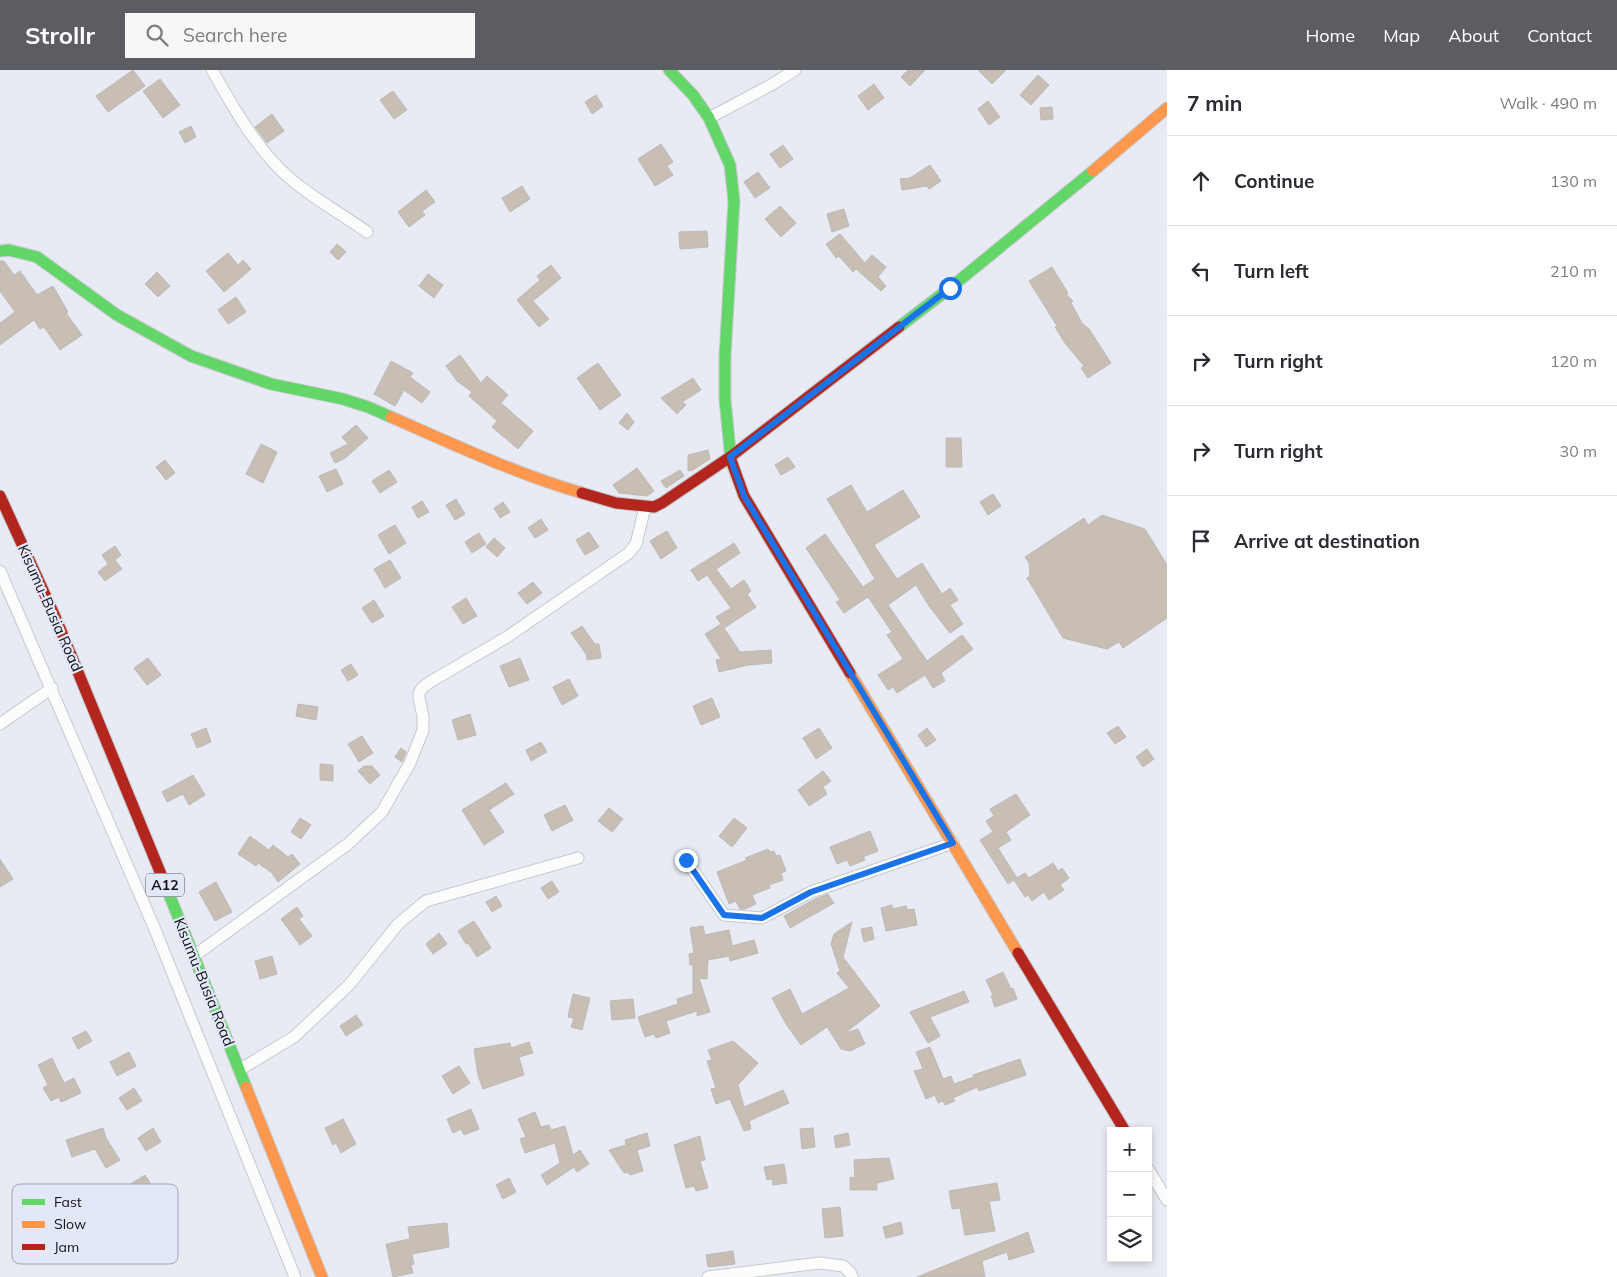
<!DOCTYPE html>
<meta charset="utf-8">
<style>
body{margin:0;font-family:Mulish,sans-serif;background:#f7f7f7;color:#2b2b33}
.controls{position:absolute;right:15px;bottom:15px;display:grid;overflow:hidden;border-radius:0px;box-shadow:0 2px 8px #0003}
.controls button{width:45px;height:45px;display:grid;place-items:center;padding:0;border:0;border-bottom:1px solid #e1e1e2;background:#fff;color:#2b2b33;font:25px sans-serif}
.stop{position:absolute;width:15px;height:15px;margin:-11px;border:4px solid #1a73e8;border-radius:50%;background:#fff}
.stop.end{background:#1a73e8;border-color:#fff;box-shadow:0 1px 5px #0008}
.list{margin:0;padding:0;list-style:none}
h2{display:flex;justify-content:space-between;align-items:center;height:65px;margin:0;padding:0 20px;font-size:21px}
h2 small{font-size:16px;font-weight:400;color:#7c7c81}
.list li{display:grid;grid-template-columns:32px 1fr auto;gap:15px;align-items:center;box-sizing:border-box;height:90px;padding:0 20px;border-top:1px solid #e1e1e2}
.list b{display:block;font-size:19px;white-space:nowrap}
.list em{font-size:16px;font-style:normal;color:#7c7c81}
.icon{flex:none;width:28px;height:28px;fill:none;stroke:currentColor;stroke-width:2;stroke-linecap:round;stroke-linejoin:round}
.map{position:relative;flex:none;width:1167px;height:1207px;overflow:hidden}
header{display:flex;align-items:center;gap:30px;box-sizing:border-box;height:70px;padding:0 25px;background:#5b5d63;color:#fff}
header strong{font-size:24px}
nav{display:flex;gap:28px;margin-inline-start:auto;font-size:18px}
.search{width:350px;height:45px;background:#f7f7f7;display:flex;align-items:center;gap:12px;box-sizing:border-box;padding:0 18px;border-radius:0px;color:#7c7c81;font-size:19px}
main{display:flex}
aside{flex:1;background:#fff}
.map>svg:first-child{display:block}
.building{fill:#c8beb3;stroke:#bababa}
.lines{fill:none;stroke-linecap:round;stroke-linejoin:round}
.street-casing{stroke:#c5c8ce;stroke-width:13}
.fast-casing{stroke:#c5c8ce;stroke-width:13}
.slow-casing{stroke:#c5c8ce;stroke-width:13}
.jam-casing{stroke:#c5c8ce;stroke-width:13}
.street{stroke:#fcfcfd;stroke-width:11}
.fast{stroke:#63d668;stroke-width:11}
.slow{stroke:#ff974d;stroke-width:11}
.jam{stroke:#b3261e;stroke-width:11}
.route{stroke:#1a73e8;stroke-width:6}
.labels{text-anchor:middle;stroke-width:4.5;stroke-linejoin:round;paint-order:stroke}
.shield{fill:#e3e8f8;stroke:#4f525a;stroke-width:1}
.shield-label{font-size:14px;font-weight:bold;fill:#0f1116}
.street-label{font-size:15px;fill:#0f1116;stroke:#e3e8f8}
.key{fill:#e3e8f8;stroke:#a3a8b4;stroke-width:1}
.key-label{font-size:14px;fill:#0f1116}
</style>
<header>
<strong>Strollr</strong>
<div class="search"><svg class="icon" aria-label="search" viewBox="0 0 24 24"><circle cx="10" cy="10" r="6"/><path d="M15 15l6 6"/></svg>Search here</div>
<nav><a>Home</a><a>Map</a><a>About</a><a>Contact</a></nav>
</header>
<main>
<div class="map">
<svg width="1167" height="1207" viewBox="0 0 1167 1207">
<rect width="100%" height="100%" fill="#e8ebf3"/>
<path class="building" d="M133,0L145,16L108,42L96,26Z
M908,0H925L910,16L901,7Z
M978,0H1006L992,14Z
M1038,5L1049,15L1031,35L1020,25Z
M160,9L180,35L163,48L143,21Z
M874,14L884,28L868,40L858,26Z
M393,21L407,40L394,49L380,30Z
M596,25L603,36L592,44L585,32Z
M988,31L1000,47L989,55L978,39Z
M1052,37L1053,49L1041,50L1040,38Z
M272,44L284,61L267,73L255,57Z
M191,56L196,67L185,73L179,62Z
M661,74L673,92L667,96L673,105L655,116L638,89Z
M783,75L793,89L780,98L770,84Z
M930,95L941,111L929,119L927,116L902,120L900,109L910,108Z
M758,102L770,118L755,128L744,112Z
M522,116L530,129L510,142L502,128Z
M426,120L435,132L422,141L425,145L409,157L398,142Z
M780,136L796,153L781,167L765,149Z
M844,139L849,156L832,162L827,144Z
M707,161L708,177L680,179L679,162Z
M840,164L865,193L872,185L886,197L878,207L886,216L881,221L856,199L853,202L839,186L836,188L826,174Z
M337,174L346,182L338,190L330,182Z
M228,183L238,195L243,190L251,199L224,222L206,201Z
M0,191H4L14,205L20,201L37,225L53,216L68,242L66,243L82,265L60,280L44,257L40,259L34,250L0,275V253L15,242L0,221Z
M551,195L561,208L533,231L549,249L539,257L517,230L540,210L537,206Z
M1052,197L1068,223L1066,224L1073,231L1071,233L1082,253L1089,259L1111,293L1088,308L1081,298L1084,296L1065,273L1055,257L1057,256L1029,211Z
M157,202L170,216L158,227L145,214Z
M428,204L443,215L434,228L419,216Z
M236,227L246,242L228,254L218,240Z
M460,285L481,313L487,306L508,325L501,333L533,361L518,379L492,357L497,351L469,326L472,322L457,311L446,296Z
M391,291L413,303L410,307L430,322L422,333L404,320L395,336L374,324Z
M598,293L621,325L600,340L577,308Z
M693,308L701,320L682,332L686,335L677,344L661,328Z
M627,343L634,352L628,360L619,353Z
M356,355L368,368L344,389L335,393L330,383L348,374L342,367Z
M946,368H961L962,397H946Z
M261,374L277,382L263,413L246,404Z
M708,380L710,389L693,400L688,401V385Z
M788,387L795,397L781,405L775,395Z
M165,390L175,403L166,410L156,397Z
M637,398L654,421L647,426L619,423L613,415Z
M336,399L343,414L327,422L319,406Z
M389,400L397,412L380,423L372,411Z
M680,400L684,406L666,418L661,411Z
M851,415L867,442L903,420L920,447L874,475L897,509L922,493L942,524L950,518L958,530L950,535L963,554L950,563L929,536L916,515L888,535L927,591L962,565L973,579L941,603L945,611L933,618L925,605L897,623L893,617L888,620L878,605L903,589L887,565L892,562L868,527L844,543L836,532L840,530L806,478L825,464L863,517L875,509L827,429Z
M993,424L1001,436L988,445L980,432Z
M456,429L465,444L455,450L446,435Z
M422,431L429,442L418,448L412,437Z
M503,432L510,442L500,448L494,438Z
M1102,445L1145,459L1167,495V548L1123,578L1119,572L1107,579L1063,568L1027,508L1030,506L1029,493L1025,487L1084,448L1088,455Z
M541,449L548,460L535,468L528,458Z
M395,455L406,473L389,484L378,465Z
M667,461L677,478L661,489L650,471Z
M589,462L599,477L585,485L576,470Z
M479,463L486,474L472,483L465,472Z
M494,468L505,478L497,487L486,477Z
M734,473L740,483L716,499L731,519L744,510L751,521L747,524L756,537L724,558L740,582L771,580L772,593L748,595L719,602L716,590L721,589L705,564L721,554L716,547L731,538L707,505L698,511L691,500Z
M115,476L121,485L115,490L122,499L105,511L98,502L108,494L102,485Z
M390,490L401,508L385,518L374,499Z
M533,512L542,523L527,534L518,523Z
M466,528L477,546L463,554L452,537Z
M374,530L384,546L372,553L362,538Z
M582,556L595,574H599L601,588L587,590L586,584L571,563Z
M148,588L161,605L147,615L134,598Z
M520,588L529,610L509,617L500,596Z
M351,594L358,605L348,611L341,600Z
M569,609L578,626L562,635L553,617Z
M712,628L720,647L701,655L693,636Z
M298,634L318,637L316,650L296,646Z
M470,644L476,665L458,670L452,650Z
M1118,656L1126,667L1115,674L1107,663Z
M206,658L211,672L197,678L191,664Z
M819,658L832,678L816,689L803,668Z
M927,658L936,670L926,677L918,665Z
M362,666L373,683L359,692L348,674Z
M541,672L547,682L531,691L526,680Z
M401,678L406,682L402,692L395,687Z
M1147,679L1154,689L1143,697L1136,687Z
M320,694L333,695V711L320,710Z
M364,696H372L380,705L370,714L358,701Z
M823,701L831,711L823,717L827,724L809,736L798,720Z
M193,705L205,725L189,735L183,724L167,732L162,722Z
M506,713L514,724L489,740L504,762L484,775L462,740Z
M1016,724L1030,745L1006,762L1011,770L998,778L1017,808L1025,803L1029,808L1053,793L1058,801L1062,798L1069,808L1060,815L1064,820L1049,830L1044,822L1032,831L1028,825L1025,827L1014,810L1008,814L980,770L993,762L986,751L994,746L990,739Z
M565,735L573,750L552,761L544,745Z
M609,738L623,749L612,762L598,751Z
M300,748L311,755L301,769L291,762Z
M734,748L747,758L732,777L719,766Z
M870,761L878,781L863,787L865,790L850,796L847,790L837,794L830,777Z
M250,766L269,780L273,775L288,787L292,784L300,794L278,812L272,803L258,793L256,796L238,784Z
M768,779L770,782L774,781L776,786L780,785L786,801L781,803L783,810L769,815L770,818L752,825L756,834L745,839H740L736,831L729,834L717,802L747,790L745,788Z
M0,789L13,809L0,817Z
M552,811L559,822L548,829L541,818Z
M216,812L232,842L215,851L199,822Z
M828,824L834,833L790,858L784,846L815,829Z
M496,826L502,836L492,842L486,832Z
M892,835V839L906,836L907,840L914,839L917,855L886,861L881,838Z
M297,837L303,846L299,849L312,866L300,875L281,849Z
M474,851L491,878L477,887L468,873L466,874L458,861Z
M852,852L843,887L880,936L845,963L858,959L865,974L850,981L841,979L827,957L801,975L786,954L772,928L790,919L802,944L849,918L837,903L840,901L831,874L834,864Z
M703,856L705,865L729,860L732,876L754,870L758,883L730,891L729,886L708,890L707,909L699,908L710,942L697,946V941L666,951L670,963L656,968L654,964L645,967L638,947L678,934L677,929L693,924V895H690L689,884L694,883L690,858Z
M872,857L874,869L864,872L861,859Z
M439,863L447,874L433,884L426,874Z
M272,886L277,904L260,909L255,891Z
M1003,902L1011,919L1013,918L1017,929L995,937L991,926L993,925L986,910Z
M964,921L969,932L930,947L940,966L928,973L910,942Z
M573,924L590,928L582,960L571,957L574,948L568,947Z
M633,929L635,948L612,950L610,931Z
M356,945L363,955L346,966L340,956Z
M86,961L92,971L78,979L72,968Z
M733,971L758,993L738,1015L744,1037L783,1020L789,1033L749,1051L751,1059L744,1061L730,1029L716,1034L711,1019L716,1018L707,991L712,990L708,980Z
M529,972L533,983L519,987L524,1005L483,1019L478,1005L474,979L510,973L511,978Z
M930,977L943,1009L951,1006L954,1014L974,1007L973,1005L1020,989L1026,1005L979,1021L977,1017L953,1028L955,1031L945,1035L943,1031L938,1033L935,1025L926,1029L914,1001L923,999L916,982Z
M129,982L136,996L117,1006L110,992Z
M52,988L64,1013L74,1008L81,1023L61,1032L59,1027L51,1031L43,1018L48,1015L38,995Z
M459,996L470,1013L453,1024L442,1006Z
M134,1018L142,1031L127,1040L119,1028Z
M471,1039L479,1059L464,1065L461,1059L453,1063L447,1049Z
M535,1042L541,1057L549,1055L551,1060L565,1056L573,1085L580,1080L589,1094L577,1102L574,1097L547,1115L541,1105L560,1093L555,1073L525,1083L520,1069L526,1067L518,1049Z
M343,1049L356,1074L341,1083L336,1073L333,1075L325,1058Z
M103,1058L106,1068L120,1090L106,1098L95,1079L72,1087L66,1070Z
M153,1058L161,1072L146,1081L138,1068Z
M813,1058L815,1077L802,1079L800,1059Z
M647,1063L650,1076L637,1080L643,1101L630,1105L628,1102L624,1103L609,1080L626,1075L625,1070Z
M848,1063L850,1075L836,1078L834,1066Z
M700,1066L705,1090L700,1091L708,1118L696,1121L694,1116L686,1118L674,1075Z
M889,1088L894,1109L877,1113V1120H850V1107L855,1108L854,1090Z
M784,1094L787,1113L773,1115L772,1109L767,1110L764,1097Z
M145,1105L156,1122L141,1133L129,1115Z
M509,1108L516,1122L503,1129L496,1115Z
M997,1113L1000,1130L989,1131L995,1161L965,1165L960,1138L952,1139L949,1121Z
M840,1137L843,1166L825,1168L822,1139Z
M901,1152L903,1164L886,1168L883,1157Z
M447,1153L449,1177L412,1184L414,1194L411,1195L413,1203L393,1207L386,1174L410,1169L408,1157Z
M1028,1162L1034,1182L1009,1190L1007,1182L982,1191L985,1207H917Z
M733,1181L735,1194L708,1197L706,1185Z"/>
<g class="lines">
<g class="street-casing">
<path id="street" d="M212,0C231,33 250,68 277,96C301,122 338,141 367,162
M709,48L771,15L795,0
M0,501L156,862L295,1207
M0,654L52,618
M686,790L724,845L762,848L811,822L953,773
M194,886L348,774L382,742L410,693L423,660V646L419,628V623L422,618L430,612L507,567L629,483L636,474L645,437
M239,1000L294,967L349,915L398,854L426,831L578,788
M1148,1099L1167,1130
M708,1207L819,1193L843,1196L850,1202L852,1207"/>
</g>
<g class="fast-casing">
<path id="fast" d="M669,0L693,25L709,48L730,95L734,131L725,286V330L731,390
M0,181L9,180L37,187L117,245L191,286L271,314L343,329L368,337L391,347
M899,257L950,218L1093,101
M165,814L246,1017"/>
</g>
<g class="slow-casing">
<path id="slow" d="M1093,101L1167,38
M391,347C453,374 516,404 582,423
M850,603L1018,883
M246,1017L322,1207"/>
</g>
<g class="jam-casing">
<path id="jam" d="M731,390L744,426L850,603
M582,423L616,433L654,437L662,433L730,387L899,257
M0,426L57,551L165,814
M1018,883L1125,1061"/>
</g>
<use href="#street" class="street"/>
<use href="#fast" class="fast"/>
<use href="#slow" class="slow"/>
<use href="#jam" class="jam"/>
</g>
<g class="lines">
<path class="route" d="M686,790L724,845L762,848L811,822L953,773L744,426L730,387L950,218"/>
</g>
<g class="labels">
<rect class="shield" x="146" y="803.5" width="38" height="23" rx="4"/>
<g class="shield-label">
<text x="165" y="820">A12</text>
</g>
<g class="street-label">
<text transform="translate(50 538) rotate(66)" y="5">Kisumu-Busia Road</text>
<text transform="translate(204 912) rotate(68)" y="5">Kisumu-Busia Road</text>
</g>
</g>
<rect x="12" y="1114" width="166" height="80" rx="8" class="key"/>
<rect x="22" y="1129" width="23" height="6" fill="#63d668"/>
<rect x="22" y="1151" width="23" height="7" fill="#ff974d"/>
<rect x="22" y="1174" width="23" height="6" fill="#b3261e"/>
<g class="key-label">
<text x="54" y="1137">Fast</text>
<text x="54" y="1159">Slow</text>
<text x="54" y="1182">Jam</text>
</g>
</svg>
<div class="controls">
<button>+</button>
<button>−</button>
<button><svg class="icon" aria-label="layers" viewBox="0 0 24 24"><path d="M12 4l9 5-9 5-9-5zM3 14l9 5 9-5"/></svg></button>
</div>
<div class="stop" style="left:950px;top:218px"></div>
<div class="stop end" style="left:686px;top:790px"></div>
</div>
<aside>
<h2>7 min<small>Walk · 490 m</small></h2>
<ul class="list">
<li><svg class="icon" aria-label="ahead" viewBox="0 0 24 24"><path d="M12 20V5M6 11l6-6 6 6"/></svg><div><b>Continue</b></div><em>130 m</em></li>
<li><svg class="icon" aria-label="left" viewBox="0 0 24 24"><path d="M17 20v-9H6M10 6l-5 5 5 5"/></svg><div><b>Turn left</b></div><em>210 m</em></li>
<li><svg class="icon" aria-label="right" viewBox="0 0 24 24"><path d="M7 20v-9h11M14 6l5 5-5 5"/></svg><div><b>Turn right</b></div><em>120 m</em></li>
<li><svg class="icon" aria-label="right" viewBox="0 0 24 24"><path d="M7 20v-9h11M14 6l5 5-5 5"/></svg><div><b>Turn right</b></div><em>30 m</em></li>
<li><svg class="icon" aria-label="arrive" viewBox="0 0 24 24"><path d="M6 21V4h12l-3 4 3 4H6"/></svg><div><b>Arrive at destination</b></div></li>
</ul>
</aside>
</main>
